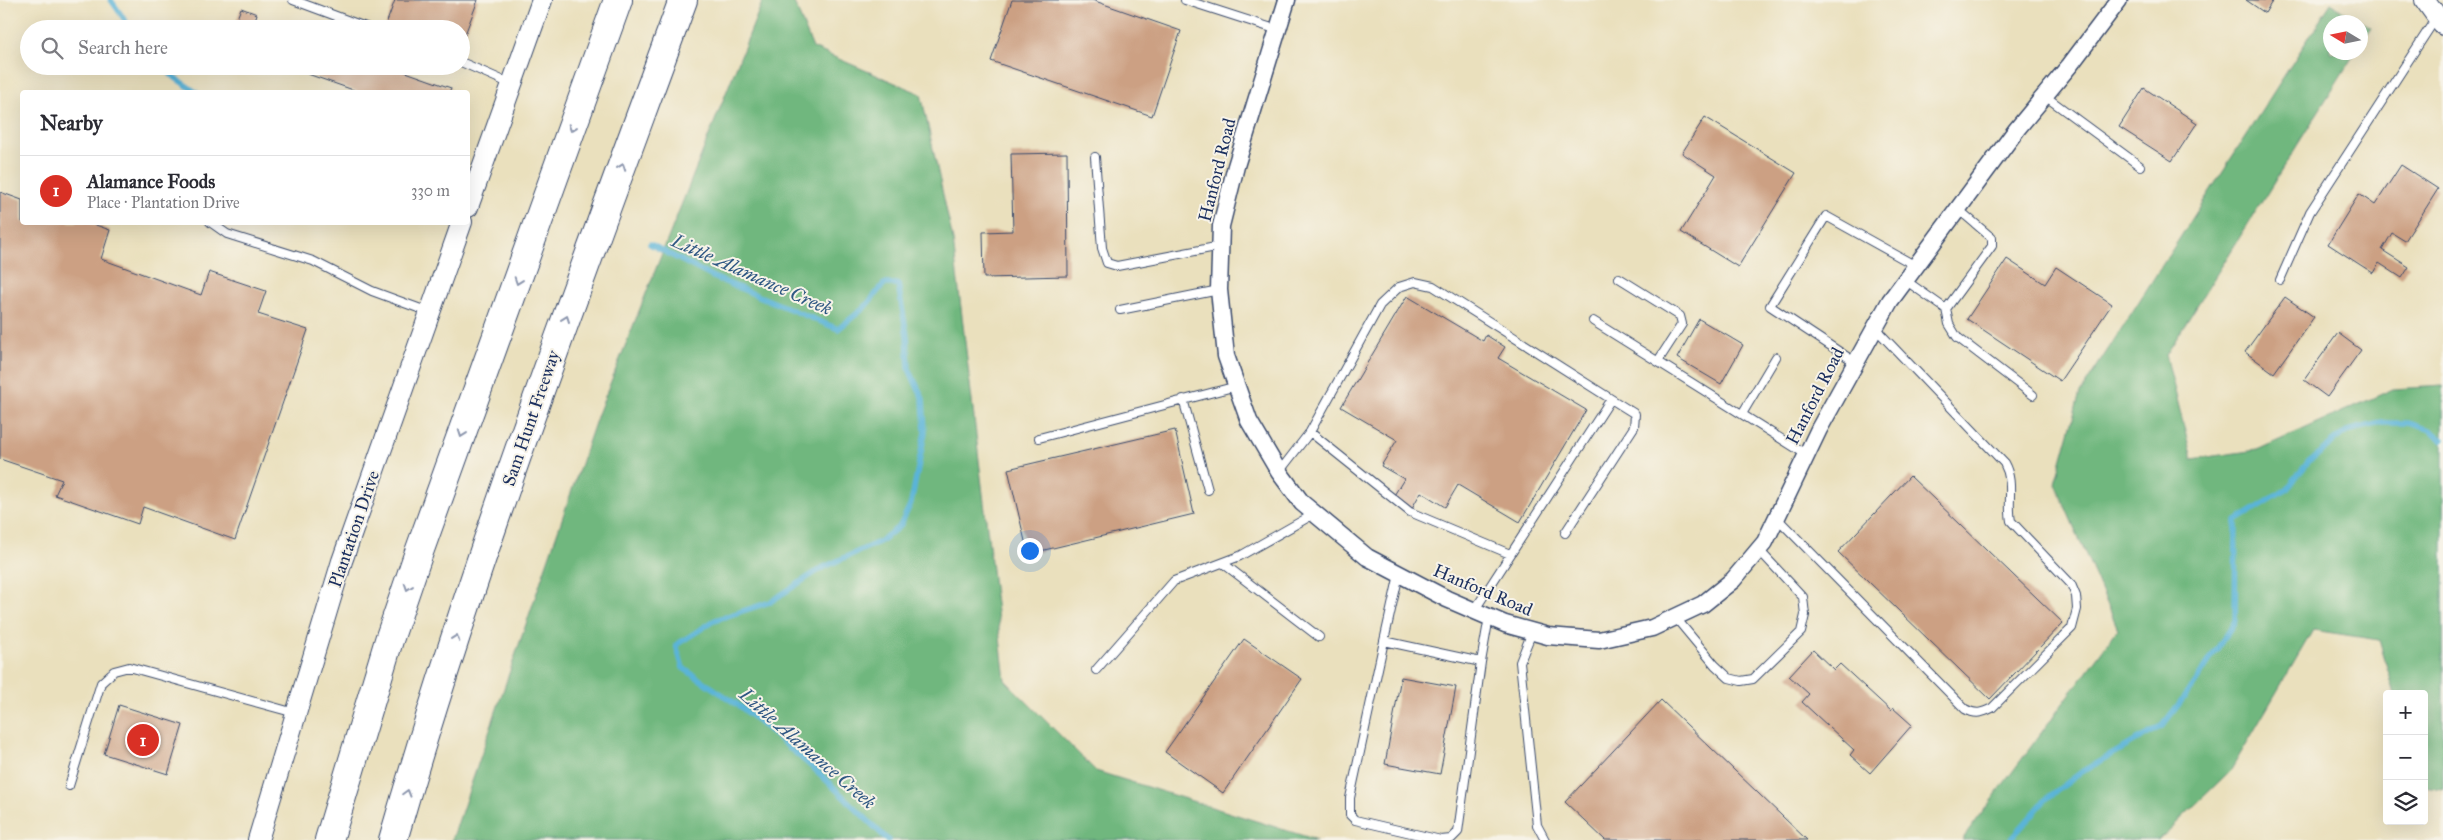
<!DOCTYPE html>
<meta charset="utf-8">
<style>
body{margin:0;font-family:"IM FELL Great Primer",serif;background:#f7f7f7;color:#2b2b33}
.controls{position:absolute;right:15px;bottom:15px;display:grid;overflow:hidden;border-radius:5px;box-shadow:0 5px 20px #0002}
.controls button{width:45px;height:45px;display:grid;place-items:center;padding:0;border:0;border-bottom:1px solid #e1e1e2;background:#fff;color:#2b2b33;font:25px sans-serif}
.compass{position:absolute;left:2323px;top:15px;width:45px;height:45px;border-radius:50%;background:#fff;box-shadow:0 5px 20px #0002;rotate:280deg}
.you{position:absolute;left:1029px;top:550px;width:18px;height:18px;margin:-12px;border:4px solid #fff;border-radius:50%;background:#1a73e8;box-shadow:0 0 0 8px #1a73e833}
.badge{display:grid;place-items:center;width:32px;height:32px;border-radius:50%;background:#d93025;color:#fff;font-size:16px;font-weight:700}
.pin{position:absolute;translate:-50% -50%;border:2px solid #fff;box-shadow:0 1px 5px #0006}
.list{margin:0;padding:0;list-style:none}
h2{display:flex;justify-content:space-between;align-items:center;height:65px;margin:0;padding:0 20px;font-size:21px}
h2 small{font-size:16px;font-weight:400;color:#7c7c81}
.list li{display:grid;grid-template-columns:32px 1fr auto;gap:15px;align-items:center;box-sizing:border-box;height:70px;padding:0 20px;border-top:1px solid #e1e1e2}
.list b{display:block;font-size:19px;white-space:nowrap}
.list p{margin:0;font-size:16px;white-space:nowrap;color:#7c7c81}
.list em{font-size:16px;font-style:normal;color:#7c7c81}
.icon{flex:none;width:28px;height:28px;fill:none;stroke:currentColor;stroke-width:2;stroke-linecap:round;stroke-linejoin:round}
.map{position:relative;flex:none;width:2443px;height:840px;overflow:hidden}
.search{position:absolute;background:#fff;box-shadow:0 5px 20px #0002;left:20px;top:20px;width:450px;height:55px;display:flex;align-items:center;gap:12px;box-sizing:border-box;padding:0 18px;border-radius:28px;color:#7c7c81;font-size:19px}
.panel{position:absolute;background:#fff;box-shadow:0 5px 20px #0002;left:20px;top:90px;width:450px;height:135px;border-radius:5px}
.map>svg:first-child{display:block}
.forest{fill:#6fb77e;stroke:#45736e}
.lines{fill:none;stroke-linecap:round;stroke-linejoin:round}
.stream{stroke:#5ab4d8;stroke-width:5.5}
.building{fill:#cca083}
.service-casing{stroke:#3a4a6c;stroke-width:10}
.minor-casing{stroke:#3a4a6c;stroke-width:19}
.tertiary-casing{stroke:#3a4a6c;stroke-width:22}
.motorway-casing{stroke:#3a4a6c;stroke-width:30}
.service{stroke:#fff;stroke-width:8}
.minor{stroke:#fff;stroke-width:16}
.tertiary{stroke:#fff;stroke-width:20}
.motorway{stroke:#fff;stroke-width:28}
.oneway{stroke:#8d97ae}
.labels{text-anchor:middle;stroke-width:4;stroke-linejoin:round;paint-order:stroke}
.street-label{font-size:18px;fill:#1b2f5e;stroke:#f7f3e8}
.water-label{font-size:19px;font-style:italic;fill:#2e5783;stroke:#f7f3e8}
</style>
<div class="map">
<svg width="2443" height="840" viewBox="0 0 2443 840">
<rect width="100%" height="100%" fill="#f7f3e8"/>
<filter id="ink" filterUnits="userSpaceOnUse"><feTurbulence type="fractalNoise" baseFrequency=".02" numOctaves="2"/><feDisplacementMap in="SourceGraphic" scale="10" xChannelSelector="R" yChannelSelector="G"/><feConvolveMatrix kernelMatrix="1 2 1 2 8 2 1 2 1" color-interpolation-filters="sRGB"/></filter>
<filter id="wash" filterUnits="userSpaceOnUse"><feTurbulence type="fractalNoise" baseFrequency=".0096" numOctaves="4" result="noise"/><feDisplacementMap in="SourceGraphic" scale="20" xChannelSelector="R" yChannelSelector="G"/><feGaussianBlur stdDeviation="1.12" result="paint"/><feColorMatrix in="noise" values="0 0 0 0 0 0 0 0 0 0 0 0 0 0 0 0 0 1.4 0 .05"/><feComposite in="paint" operator="in"/></filter>
<g filter="url(#wash)">
<rect width="100%" height="100%" fill="#eae0bd"/>
<path class="forest" d="M763,0H793L813,48L921,94L953,240L1005,680L1096,771L1317,840H452L598,414Z
M2331,3L2371,28L2361,44L2360,22H2330V52L2355,53L2166,355L2192,459L2257,450L2393,389L2443,386V789L2424,786V694H2395L2379,640L2313,630L2231,770L2159,840H1962L2118,629L2055,483L2080,393Z"/>
<g class="lines">
<path class="stream" d="M111,0L131,29
M166,66L171,75L196,92
M650,244L713,277L838,329L864,308L884,284H898L907,336L909,369L923,399L925,432L911,503L900,526L879,542L822,568L770,602L715,620L676,645L683,668L741,707L772,733L820,774L888,840
M2010,840L2046,799L2083,771L2162,726L2195,683L2235,621L2236,521L2287,489L2309,461L2347,431L2381,423H2409L2430,430L2443,440"/>
</g>
<g id="blocks">
<path class="building" d="M395,0H478L461,45V29L385,27Z
M1012,0H1092L1181,31L1152,116L991,61Z
M2246,0H2273L2265,13Z
M241,8L257,14L252,29H233Z
M285,66H389L451,88L449,92H359Z
M2144,88L2197,123L2172,161L2119,127Z
M1705,117L1796,173L1738,267L1681,232L1716,175L1682,153Z
M1067,153L1068,276L984,278L983,232L1013,231L1011,154Z
M2401,165L2438,189L2405,241L2392,233L2382,250L2409,267L2402,278L2379,263L2373,273L2328,244L2359,194L2375,205Z
M0,192L22,200V222H87L110,230L101,259L201,295L209,272L266,291L258,314L308,330L235,540L143,507L138,524L55,495L62,480L0,459Z
M2007,259L2045,284L2056,267L2112,304L2060,381L1967,319Z
M1407,296L1483,341L1486,335L1505,347L1498,358L1586,410L1520,522L1458,485L1445,507L1421,492L1412,508L1393,497L1404,479L1381,466L1397,440L1341,407Z
M2285,297L2314,317L2274,373L2245,352Z
M1699,319L1743,345L1721,384L1677,358Z
M2338,333L2361,350L2327,397L2304,380Z
M1175,430L1194,514L1028,554L1008,469Z
M1910,476L2063,623L1990,699L1838,552Z
M1244,639L1302,679L1223,793L1165,752Z
M1813,650L1834,670L1840,664L1891,711L1893,708L1912,725L1870,773L1850,755L1854,750L1802,702L1809,694L1789,676Z
M1401,677L1456,687L1440,774L1385,764Z
M1661,700L1807,840H1605L1565,802Z
M119,705L183,725L168,774L104,754Z"/>
</g>
</g>
<g filter="url(#ink)">
<use href="#blocks" fill-opacity="0" stroke="#3a4a6c" stroke-width="1"/>
<g class="lines">
<g class="service-casing">
<path id="service" d="M293,0L371,29
M1185,0L1278,30
M461,62L511,84
M2045,96L2140,166
M1095,157L1102,248L1107,263L1117,266L1221,246
M1958,209L1992,238V246L1946,309L1949,324L1957,337L2033,395
M210,222L227,234L313,261L372,291L429,312
M1619,278L1680,316L1682,324L1658,361
M1905,280L1946,309
M2280,280L2310,212L2436,18
M1120,310L1219,290
M1593,321L1807,455
M1855,362L1770,306L1826,216L1916,266
M1183,399L1208,490
M1742,414L1776,357
M1310,432L1410,512L1510,554
M1039,438L1237,386
M1279,472L1310,432L1380,305L1399,287L1415,282L1433,286L1611,399L1474,611
M1777,518L1965,709C1976,715 1982,713 1992,708L2072,628L2077,609L2076,596L2071,584L2011,521C2007,500 2015,483 2004,463L1874,327
M1565,533L1634,427L1635,414L1611,399
M1224,564L1319,637
M1399,574L1384,641L1481,662L1489,617
M1675,617L1715,665L1729,678L1741,681L1753,679L1801,632L1805,615L1803,597L1758,549
M1532,632L1520,662L1537,825L1545,840
M1384,641L1350,798V815L1355,820L1441,840L1451,839L1458,832L1481,662
M1096,670L1174,581L1240,556L1314,514
M69,786L101,683L114,671L129,667L295,713"/>
</g>
<g class="minor-casing">
<path id="minor" d="M1287,0L1236,166L1221,226L1219,290L1226,356L1249,421L1279,472L1302,503L1367,557L1447,599L1505,624L1548,636L1599,640L1652,628L1703,604L1733,580L1765,542L1819,429L1890,301L2017,129L2070,65L2119,0"/>
</g>
<g class="tertiary-casing">
<path id="tertiary" d="M2425,0L2443,25
M468,207L542,0
M258,840L342,561L462,222"/>
</g>
<g class="motorway-casing">
<path id="motorway" d="M329,840L389,640L418,555L618,0
M393,840C475,555 581,278 683,0"/>
</g>
<use href="#service" class="service"/>
<use href="#minor" class="minor"/>
<use href="#tertiary" class="tertiary"/>
<use href="#motorway" class="motorway"/>
</g>
<defs><path id="oneway-chevron" d="M-2-3.5L2.5 0L-2 3.5" fill="none" stroke-width="1.6" stroke-linecap="round" stroke-linejoin="round" transform="scale(1.25)"/></defs>
<g class="oneway">
<use href="#oneway-chevron" transform="translate(572 128) rotate(109)"/>
<use href="#oneway-chevron" transform="translate(622 167) rotate(-70)"/>
<use href="#oneway-chevron" transform="translate(518 281) rotate(109)"/>
<use href="#oneway-chevron" transform="translate(566 319) rotate(-70)"/>
<use href="#oneway-chevron" transform="translate(462 434) rotate(110)"/>
<use href="#oneway-chevron" transform="translate(408 587) rotate(109)"/>
<use href="#oneway-chevron" transform="translate(456 638) rotate(-71)"/>
<use href="#oneway-chevron" transform="translate(407 793) rotate(-74)"/>
</g>
</g>
<g class="labels">
<g class="street-label">
<text transform="translate(1217 170) rotate(-76)" y="6">Hanford Road</text>
<text transform="translate(1815 396) rotate(-63)" y="6">Hanford Road</text>
<text transform="translate(531 418) rotate(-71)" y="6">Sam Hunt Freeway</text>
<text transform="translate(354 529) rotate(-71)" y="6">Plantation Drive</text>
<text transform="translate(1483 590) rotate(23)" y="6">Hanford Road</text>
</g>
<g class="water-label">
<text transform="translate(752 274) rotate(24)" y="7">Little Alamance Creek</text>
<text transform="translate(808 748) rotate(41)" y="7">Little Alamance Creek</text>
</g>
</g>
</svg>
<div class="controls">
<button>+</button>
<button>−</button>
<button><svg class="icon" aria-label="layers" viewBox="0 0 24 24"><path d="M12 4l9 5-9 5-9-5zM3 14l9 5 9-5"/></svg></button>
</div>
<svg class="compass" viewBox="-18 -18 36 36"><path d="M0-13l5 13h-10z" fill="#e53935"/><path d="M0 13l5-13h-10z" fill="#7c7c81"/></svg>
<div class="you"></div>
<div class="pin badge" style="left:143px;top:740px">1</div>
<div class="search"><svg class="icon" aria-label="search" viewBox="0 0 24 24"><circle cx="10" cy="10" r="6"/><path d="M15 15l6 6"/></svg>Search here</div>
<section class="panel">
<h2>Nearby<small></small></h2>
<ul class="list">
<li><span class="badge">1</span><div><b>Alamance Foods</b><p>Place · Plantation Drive</p></div><em>330 m</em></li>
</ul>
</section>
</div>
